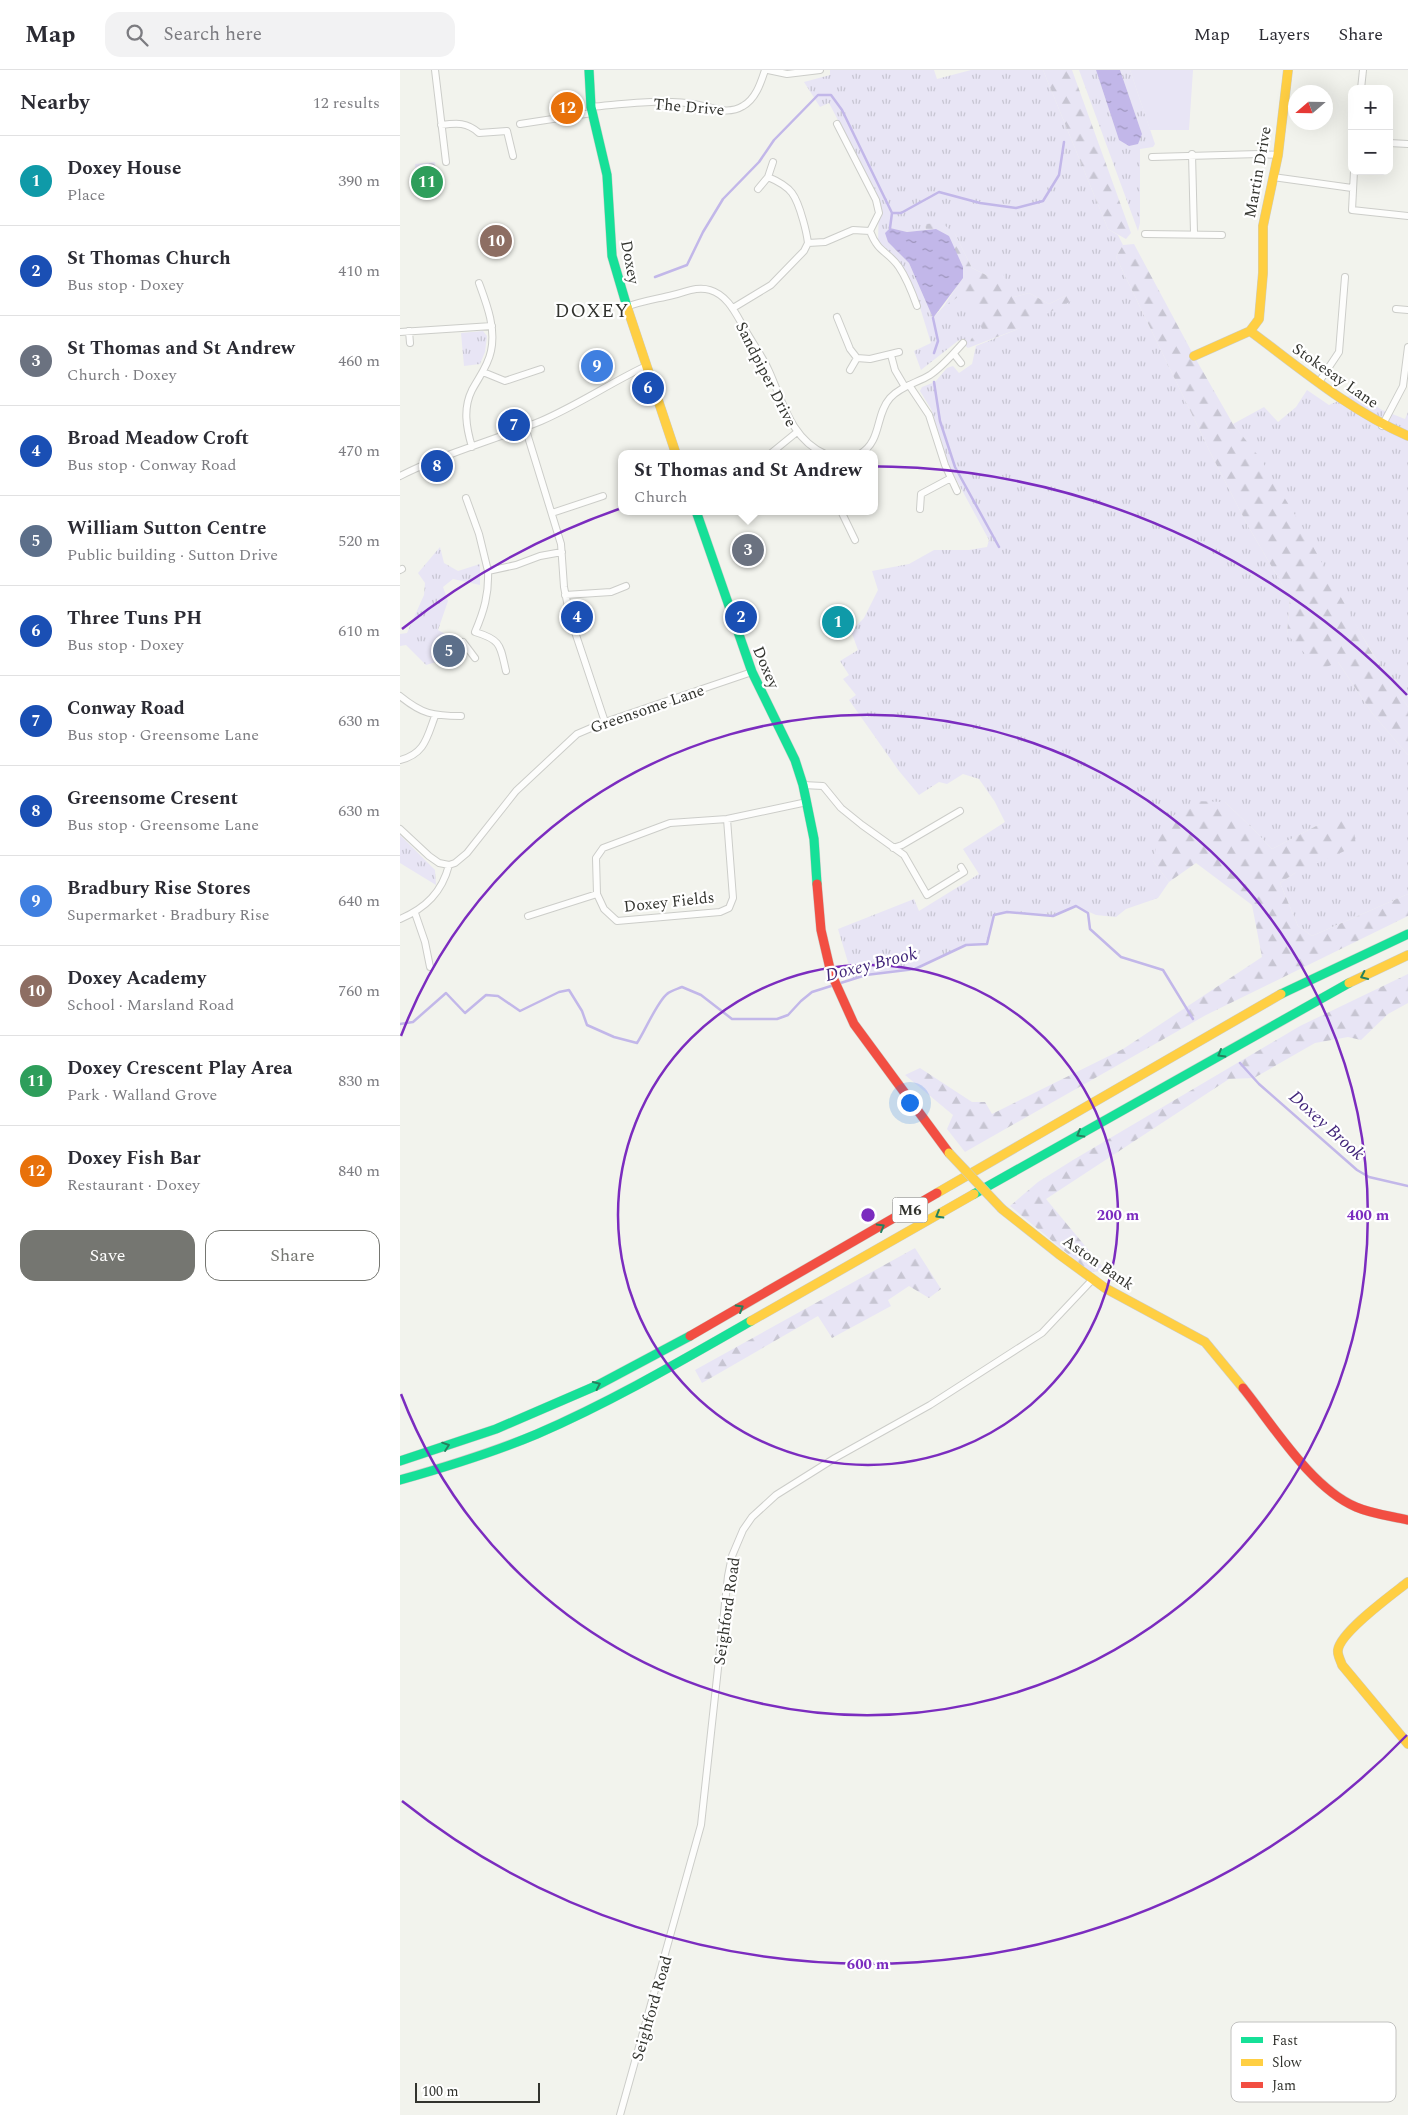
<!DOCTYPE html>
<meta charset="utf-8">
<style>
body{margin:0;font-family:Spectral,serif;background:#f2f2f3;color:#2b2b33}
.controls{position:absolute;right:15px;top:15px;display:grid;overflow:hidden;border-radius:10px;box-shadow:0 5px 20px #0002}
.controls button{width:45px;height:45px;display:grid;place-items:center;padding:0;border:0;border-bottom:1px solid #e1e1e2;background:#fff;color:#2b2b33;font:25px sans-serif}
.compass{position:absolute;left:888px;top:15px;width:45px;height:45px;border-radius:50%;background:#fff;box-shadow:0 5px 20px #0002;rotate:250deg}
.scale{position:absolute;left:15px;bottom:12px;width:125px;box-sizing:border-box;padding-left:5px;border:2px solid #32332e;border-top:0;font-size:14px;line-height:18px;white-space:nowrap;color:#32332e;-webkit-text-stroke:4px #fff;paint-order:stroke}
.you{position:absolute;left:509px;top:1032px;width:18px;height:18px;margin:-12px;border:4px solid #fff;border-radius:50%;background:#1a73e8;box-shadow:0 0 0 8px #1a73e833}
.badge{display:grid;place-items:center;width:32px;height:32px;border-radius:50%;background:#757671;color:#fff;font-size:16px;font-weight:700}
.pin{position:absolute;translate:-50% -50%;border:2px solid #fff;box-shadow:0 1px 5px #0006}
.popup{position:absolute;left:218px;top:380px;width:260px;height:65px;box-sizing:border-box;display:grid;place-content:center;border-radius:10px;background:#fff;filter:drop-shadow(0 1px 4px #0005);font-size:16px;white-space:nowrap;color:#7c7c81}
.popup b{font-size:19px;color:#2b2b33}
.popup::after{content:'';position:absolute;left:50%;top:100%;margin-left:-10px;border:10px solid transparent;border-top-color:#fff}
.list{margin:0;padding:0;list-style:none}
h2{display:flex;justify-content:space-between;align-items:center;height:65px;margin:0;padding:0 20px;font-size:21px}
h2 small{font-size:16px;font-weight:400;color:#7c7c81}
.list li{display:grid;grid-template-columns:32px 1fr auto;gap:15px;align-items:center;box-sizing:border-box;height:90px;padding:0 20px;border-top:1px solid #e1e1e2}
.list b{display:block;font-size:19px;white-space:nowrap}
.list p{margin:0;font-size:16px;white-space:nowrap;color:#7c7c81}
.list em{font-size:16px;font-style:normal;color:#7c7c81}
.actions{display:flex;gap:10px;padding:15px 20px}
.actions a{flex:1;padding:11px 0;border:1px solid #757671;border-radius:15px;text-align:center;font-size:18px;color:#757671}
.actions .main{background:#757671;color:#fff}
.icon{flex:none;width:28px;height:28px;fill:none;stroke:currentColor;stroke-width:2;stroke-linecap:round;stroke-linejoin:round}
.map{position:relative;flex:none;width:1008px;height:2045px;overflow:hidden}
header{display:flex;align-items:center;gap:30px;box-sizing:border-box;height:70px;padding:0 25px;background:#fff;border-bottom:1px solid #e1e1e2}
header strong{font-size:24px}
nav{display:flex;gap:28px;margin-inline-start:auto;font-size:18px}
.search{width:350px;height:45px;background:#f2f2f3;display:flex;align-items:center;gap:12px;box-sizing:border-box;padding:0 18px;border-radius:15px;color:#7c7c81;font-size:19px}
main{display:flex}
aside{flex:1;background:#fff}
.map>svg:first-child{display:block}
.grass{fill:url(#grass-tufts)}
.forest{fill:url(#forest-firs)}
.park{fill:url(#park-crowns)}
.pitch{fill:#e8e5f5}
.water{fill:url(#water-ripples)}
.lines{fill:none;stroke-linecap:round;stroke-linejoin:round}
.stream{stroke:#c2b7e9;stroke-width:2.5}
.street-casing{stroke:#cccdc9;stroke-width:8}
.fast-casing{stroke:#cccdc9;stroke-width:10}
.slow-casing{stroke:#cccdc9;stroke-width:10}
.jam-casing{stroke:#cccdc9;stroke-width:10}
.street{stroke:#fdfdfc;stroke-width:6}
.fast{stroke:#16e098;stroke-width:9}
.slow{stroke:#ffcf43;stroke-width:9}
.jam{stroke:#f24e42;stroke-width:9}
.slow-bridge-casing{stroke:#cccdc9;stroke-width:10;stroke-linecap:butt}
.slow-bridge{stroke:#ffcf43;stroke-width:9}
.oneway{stroke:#25815e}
.ring{fill:none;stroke:#7b2cbf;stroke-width:2.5}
.labels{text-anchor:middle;stroke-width:4.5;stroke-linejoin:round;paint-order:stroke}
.shield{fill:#fff;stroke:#70706d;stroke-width:1}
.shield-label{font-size:15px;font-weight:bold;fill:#32332e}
.street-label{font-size:16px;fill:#32332e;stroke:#fff}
.water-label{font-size:18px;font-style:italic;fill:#412579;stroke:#fff}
.quarter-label{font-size:19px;letter-spacing:1px;fill:#32332e;stroke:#fff}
.key{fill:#fff;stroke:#c2c2c0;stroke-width:1}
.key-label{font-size:14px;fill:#32332e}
.centre{fill:#7b2cbf;stroke:#fff;stroke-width:2.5}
.ring-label{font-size:15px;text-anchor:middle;font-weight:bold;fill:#7b2cbf;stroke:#fff;stroke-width:4.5;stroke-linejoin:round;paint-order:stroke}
</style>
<header>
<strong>Map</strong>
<div class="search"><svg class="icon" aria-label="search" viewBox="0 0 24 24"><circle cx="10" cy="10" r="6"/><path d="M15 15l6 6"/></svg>Search here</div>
<nav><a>Map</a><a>Layers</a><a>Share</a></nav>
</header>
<main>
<aside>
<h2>Nearby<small>12 results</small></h2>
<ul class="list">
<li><span class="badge" style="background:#0f9aa8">1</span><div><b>Doxey House</b><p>Place</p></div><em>390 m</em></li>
<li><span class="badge" style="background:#1a4fb4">2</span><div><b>St Thomas Church</b><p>Bus stop · Doxey</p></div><em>410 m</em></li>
<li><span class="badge" style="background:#6b7280">3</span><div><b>St Thomas and St Andrew</b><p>Church · Doxey</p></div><em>460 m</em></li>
<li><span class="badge" style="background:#1a4fb4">4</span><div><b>Broad Meadow Croft</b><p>Bus stop · Conway Road</p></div><em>470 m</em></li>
<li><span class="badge" style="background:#5c6f8a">5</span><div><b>William Sutton Centre</b><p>Public building · Sutton Drive</p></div><em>520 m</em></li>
<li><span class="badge" style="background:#1a4fb4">6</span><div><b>Three Tuns PH</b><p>Bus stop · Doxey</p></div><em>610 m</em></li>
<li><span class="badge" style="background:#1a4fb4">7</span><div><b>Conway Road</b><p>Bus stop · Greensome Lane</p></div><em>630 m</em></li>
<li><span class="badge" style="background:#1a4fb4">8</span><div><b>Greensome Cresent</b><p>Bus stop · Greensome Lane</p></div><em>630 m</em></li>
<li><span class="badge" style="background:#3f7fe0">9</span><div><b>Bradbury Rise Stores</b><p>Supermarket · Bradbury Rise</p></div><em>640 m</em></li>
<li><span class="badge" style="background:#8d6e63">10</span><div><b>Doxey Academy</b><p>School · Marsland Road</p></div><em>760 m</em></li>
<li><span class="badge" style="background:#2e9e5b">11</span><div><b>Doxey Crescent Play Area</b><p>Park · Walland Grove</p></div><em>830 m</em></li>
<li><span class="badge" style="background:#e8710a">12</span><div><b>Doxey Fish Bar</b><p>Restaurant · Doxey</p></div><em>840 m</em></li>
</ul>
<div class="actions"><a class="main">Save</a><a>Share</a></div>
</aside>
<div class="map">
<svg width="1008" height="2045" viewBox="0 0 1008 2045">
<defs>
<pattern id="grass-tufts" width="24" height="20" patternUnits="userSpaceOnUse" patternTransform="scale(1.25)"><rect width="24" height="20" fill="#e8e5f5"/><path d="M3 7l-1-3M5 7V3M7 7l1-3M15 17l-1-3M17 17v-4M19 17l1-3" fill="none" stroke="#c7c5d2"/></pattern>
<pattern id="forest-firs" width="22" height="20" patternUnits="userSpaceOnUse" patternTransform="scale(1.25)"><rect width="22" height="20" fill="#e8e5f5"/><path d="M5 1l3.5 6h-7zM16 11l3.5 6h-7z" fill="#c7c5d2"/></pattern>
<pattern id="park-crowns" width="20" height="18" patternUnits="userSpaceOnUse" patternTransform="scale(1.25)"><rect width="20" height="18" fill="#e8e5f5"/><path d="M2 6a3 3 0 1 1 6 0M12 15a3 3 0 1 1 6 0" fill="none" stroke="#c7c5d2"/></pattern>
<pattern id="water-ripples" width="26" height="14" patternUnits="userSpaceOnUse" patternTransform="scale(1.25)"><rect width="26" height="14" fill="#c2b7e9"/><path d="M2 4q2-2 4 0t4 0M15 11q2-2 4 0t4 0" fill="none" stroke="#9e95bd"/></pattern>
</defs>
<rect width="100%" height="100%" fill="#f2f3ed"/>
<path class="grass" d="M430,0H534L537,9L571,0H643L708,159L718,165L723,175L716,187L813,388L848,456L890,528L887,564L938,592L972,643L1008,685V824L912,866L898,856L880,813L895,803L920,754L872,779L855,761L825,732L753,791L769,812L758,828L726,839L716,847L696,845L676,836L653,846L607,842L595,845L587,874L566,875L515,899L466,905L453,909L438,859L514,829L519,841L579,804L563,779L605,752L595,732L579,709L563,704L547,714L539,712L519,725L499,701L449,630L456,625L443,609L449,605L440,591L458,580L451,561L464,548L478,520L472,501L509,494L534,480H569L587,477L589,470L550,398L531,339L520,321L522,317L535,312L547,298L553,296L559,303L572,294L576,276L618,259L667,225L649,234L629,223L614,227L588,206L572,198L555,164L525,154L526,160L507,162L489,158L488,172L509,193L533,248L544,236L566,221L583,259L571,269L568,278L559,270L521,300L514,281L531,273L518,231L500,192L478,174L479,128L429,33L420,37L404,12L430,5Z
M679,0H696L719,70L742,64L720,0H730L755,74L753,77L740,79V153L738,161Z
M83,261L87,266L85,282L80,294L64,296L61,263Z
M907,320L929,335L956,323L982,340L1005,349L1008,342V637C995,618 982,599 970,579C924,504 888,423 833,354L864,337L878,352L896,337Z
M40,477L44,493L58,501L80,494V515L53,509L43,517L48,531L38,560L51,567L35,579L36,592L26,595L6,575L0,576V564L7,563L24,525L25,513L18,503Z
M0,765L35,800L36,815L0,793Z"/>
<path class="forest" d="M643,0H672L731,163L726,169L708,159Z
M542,153L555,164L572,198L588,206L602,202L614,227L629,223L649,234L667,225L675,229L618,259L568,278L571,269L582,259L566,222L544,236L562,208L536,159L526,160L525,154Z
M734,174L794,286L833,354L860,388L900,453L970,580L1008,637V685L972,643L938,592L920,600L887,564L890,528L848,456L813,388L716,187L723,175Z
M794,731L825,732L855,761L872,779L920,754L945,748L954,761L956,776L895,803L880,813L898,856L912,866L1008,824V846L806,945L565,1082L547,1059L553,1045L505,1005L520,998L572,1032H585L592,1044L723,979L862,887L852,835L796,793L769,812L753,791L762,754Z
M1008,904V933L988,944L961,970L948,967L915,973L854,1008L829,1009L646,1129L706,1201L690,1202L610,1136L638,1112L673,1090L900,956Z
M515,1178L541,1219L529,1228L509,1216L488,1230L491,1236L432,1268L418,1246L302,1313L295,1300Z"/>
<path class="park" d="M35,92L39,125L19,128L15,94Z"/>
<path class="pitch" d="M730,0H793L789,60H750Z"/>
<path class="water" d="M696,0H720L742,64L738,74L729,76L719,70Z
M490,158L507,162L536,159L549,166L563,197V208L533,248L509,193L488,172L485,163Z"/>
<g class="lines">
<path class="stream" d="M492,143H501L539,122L580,133L616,138L643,131L659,105L664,72
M255,207L287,195L303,162L323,129L359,92L374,70L418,25H431L442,40L492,143L490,158
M533,248L538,271L534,283
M534,312L540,351L555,397L599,477
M0,954L13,952L46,923L65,943L86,925L98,926L120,941L159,922L169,920L182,941L187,955L214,967L237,973C245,961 257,932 267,924C270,921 277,919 282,917L301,925L332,949H377L388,945L401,931L412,922L466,905L515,899L566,875L587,874L594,845L607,842L653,846L676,836L688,843L690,859L721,887L763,900L793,949
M840,993L859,1014L957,1100L969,1107L1008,1116"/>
<g class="street-casing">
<path id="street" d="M35,0L46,92
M368,0L387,4L420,0
M961,19L963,0
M191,37C227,34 263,28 299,35C314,38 328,45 343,36C356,29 361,12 365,0
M120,54L192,43
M437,54L476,130L479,143L470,161C478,183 488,181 499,197C507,209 512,222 517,236
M41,55C57,53 67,52 79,63L107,61L113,86
M989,73L1008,74
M792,84L794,163
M752,87L859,84L878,85
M954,101L952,140L1008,146
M368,107C392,117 396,125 403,150C405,157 407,165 408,173
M873,107L952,118
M358,119L368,107L373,92
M745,164L822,165
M226,237C242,231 257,229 273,225C286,222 297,216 310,220C327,225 335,242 343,256C351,271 362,285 369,301C383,332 391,369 425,384
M333,238L371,215L404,181L408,173L425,172L453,160L470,161
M996,239L1008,240
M437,247L450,279L457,288L470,289L499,282
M9,261L10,273
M0,262L92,256
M554,284L561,293
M491,285L495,300L505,317
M450,300L457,288
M83,302L105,311L141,299
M919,312L939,282L945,207
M509,315L529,345L545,395L557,421
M982,356L1003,316L1008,277
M125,357L161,474L164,517L170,547L205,652
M72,377C66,357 63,338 72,320C79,307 88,296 91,281C96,258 87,235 79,213
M370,384L397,362
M460,384C482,371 475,345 490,328C501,316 517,313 530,305C542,297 553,284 563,273
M0,406C45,383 95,370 141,351C178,335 210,313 246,296
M66,428L79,464L88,501
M520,439L521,424L551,408
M441,441L455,470
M152,443L203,426
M0,500L2,499
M165,525L211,522L226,516
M63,572L75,588
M106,601C100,576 102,570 75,562C84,541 89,524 88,501L116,495L140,486L162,482
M0,626C22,644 33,646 61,646
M0,690C25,684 27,667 35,646
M403,715L423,716L441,738L462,755L504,785L527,825L564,802L561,797
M0,759L29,786L39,793L49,795L55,793L67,783L116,721L177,664L205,652L352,602
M493,778L502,775L560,741
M197,824L204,839L217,851L320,842L329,838L333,828L327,749
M15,843L25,872L30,897
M128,846L197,824L196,788L203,778L270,753L327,749L407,732
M0,849C26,838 42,822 49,795
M220,2045L301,1755L328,1506L332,1486L343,1460L352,1447L376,1425L435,1388L530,1335L642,1263L692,1210"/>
</g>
<g class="fast-casing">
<path id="fast" d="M189,0L191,37L207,105L212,186L227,237
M296,441L352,602L395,690L403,715L414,769L417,814
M881,924L1008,864
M574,1124L949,913
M0,1391L96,1359L198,1315L290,1266
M0,1410C46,1397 92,1383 137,1364C211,1332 281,1291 351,1251"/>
</g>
<g class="slow-casing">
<path id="slow" d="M227,237L276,384
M850,261C901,299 949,340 1008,366
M794,286L850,261L859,249L863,203V156L878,85L888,0
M949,913L1008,885
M537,1123L881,924
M602,1139L660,1185L705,1218L805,1272L843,1318
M351,1251L574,1124
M1008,1512C993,1524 940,1562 938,1580C937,1585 941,1591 942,1595L1008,1674"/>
</g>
<g class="jam-casing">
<path id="jam" d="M417,814L421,860L431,903L454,954L549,1083
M290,1266L537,1123
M843,1318C873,1355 911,1418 956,1437C972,1444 991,1446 1008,1450"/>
</g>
<use href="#street" class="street"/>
<use href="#fast" class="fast"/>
<use href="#slow" class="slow"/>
<use href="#jam" class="jam"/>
<g class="slow-bridge-casing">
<path id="slow-bridge" d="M549,1083L602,1139"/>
</g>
<use href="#slow-bridge" class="slow-bridge"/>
</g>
<defs><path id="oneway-chevron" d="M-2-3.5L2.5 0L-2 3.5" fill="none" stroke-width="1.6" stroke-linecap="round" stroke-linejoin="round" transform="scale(1.25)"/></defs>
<g class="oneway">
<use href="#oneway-chevron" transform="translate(964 906) rotate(155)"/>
<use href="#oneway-chevron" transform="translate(821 984) rotate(150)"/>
<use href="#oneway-chevron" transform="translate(680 1064) rotate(150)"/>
<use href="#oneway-chevron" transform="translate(539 1145) rotate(150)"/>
<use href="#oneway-chevron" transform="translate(481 1157) rotate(-30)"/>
<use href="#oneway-chevron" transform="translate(340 1238) rotate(-30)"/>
<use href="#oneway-chevron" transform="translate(197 1315) rotate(-25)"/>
<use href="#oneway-chevron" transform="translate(46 1376) rotate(-19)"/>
</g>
<g class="ring">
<circle cx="468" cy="1145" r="250"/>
<path d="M1 966A500 500 0 1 1 1 1324"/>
<path d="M1007 1665A749 749 0 0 1 2 1731M2 559A749 749 0 0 1 1007 625"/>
</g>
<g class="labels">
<rect class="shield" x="492.5" y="1127.5" width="35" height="25" rx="4"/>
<g class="shield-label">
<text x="510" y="1145">M6</text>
</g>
<g class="street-label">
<text transform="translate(289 36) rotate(5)" y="6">The Drive</text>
<text transform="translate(857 102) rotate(-80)" y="6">Martin Drive</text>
<text transform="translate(231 192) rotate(79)" y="6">Doxey</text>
<text transform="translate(367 304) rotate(63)" y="6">Sandpiper Drive</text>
<text transform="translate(936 305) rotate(35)" y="6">Stokesay Lane</text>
<text transform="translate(367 597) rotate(67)" y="6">Doxey</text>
<text transform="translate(247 638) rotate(-19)" y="6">Greensome Lane</text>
<text transform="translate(269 831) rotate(-6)" y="6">Doxey Fields</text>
<text transform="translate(699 1192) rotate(35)" y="6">Aston Bank</text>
<text transform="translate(326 1541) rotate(-82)" y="6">Seighford Road</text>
<text transform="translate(251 1938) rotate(-74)" y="6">Seighford Road</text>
</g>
<g class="water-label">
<text transform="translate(471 894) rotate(-14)" y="6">Doxey Brook</text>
<text transform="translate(927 1055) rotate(42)" y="6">Doxey Brook</text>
</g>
<g class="quarter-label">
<text x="192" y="247">DOXEY</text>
</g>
</g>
<rect x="831" y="1952" width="165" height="80" rx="8" class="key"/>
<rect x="841" y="1967" width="22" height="6" fill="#16e098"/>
<rect x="841" y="1989" width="22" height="7" fill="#ffcf43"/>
<rect x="841" y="2012" width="22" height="6" fill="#f24e42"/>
<g class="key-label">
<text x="872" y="1975">Fast</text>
<text x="872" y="1997">Slow</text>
<text x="872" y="2020">Jam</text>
</g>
<circle cx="468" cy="1145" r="8" class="centre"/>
<g class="ring-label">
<text x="718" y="1150">200 m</text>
<text x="968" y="1150">400 m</text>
<text x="468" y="1899">600 m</text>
</g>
</svg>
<div class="controls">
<button>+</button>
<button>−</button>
</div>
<svg class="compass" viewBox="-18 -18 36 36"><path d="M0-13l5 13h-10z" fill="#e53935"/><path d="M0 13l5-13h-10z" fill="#7c7c81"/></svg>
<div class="scale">100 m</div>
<div class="you"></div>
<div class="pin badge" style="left:438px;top:552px;background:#0f9aa8">1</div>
<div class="pin badge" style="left:341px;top:547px;background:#1a4fb4">2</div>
<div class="pin badge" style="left:348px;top:480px;background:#6b7280">3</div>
<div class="popup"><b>St Thomas and St Andrew</b>Church</div>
<div class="pin badge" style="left:177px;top:547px;background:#1a4fb4">4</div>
<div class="pin badge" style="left:49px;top:581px;background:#5c6f8a">5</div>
<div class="pin badge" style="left:248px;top:318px;background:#1a4fb4">6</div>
<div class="pin badge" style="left:114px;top:355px;background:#1a4fb4">7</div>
<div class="pin badge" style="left:37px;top:396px;background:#1a4fb4">8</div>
<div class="pin badge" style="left:197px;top:296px;background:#3f7fe0">9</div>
<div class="pin badge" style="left:96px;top:171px;background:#8d6e63">10</div>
<div class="pin badge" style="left:27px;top:112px;background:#2e9e5b">11</div>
<div class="pin badge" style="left:167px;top:38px;background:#e8710a">12</div>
</div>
</main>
